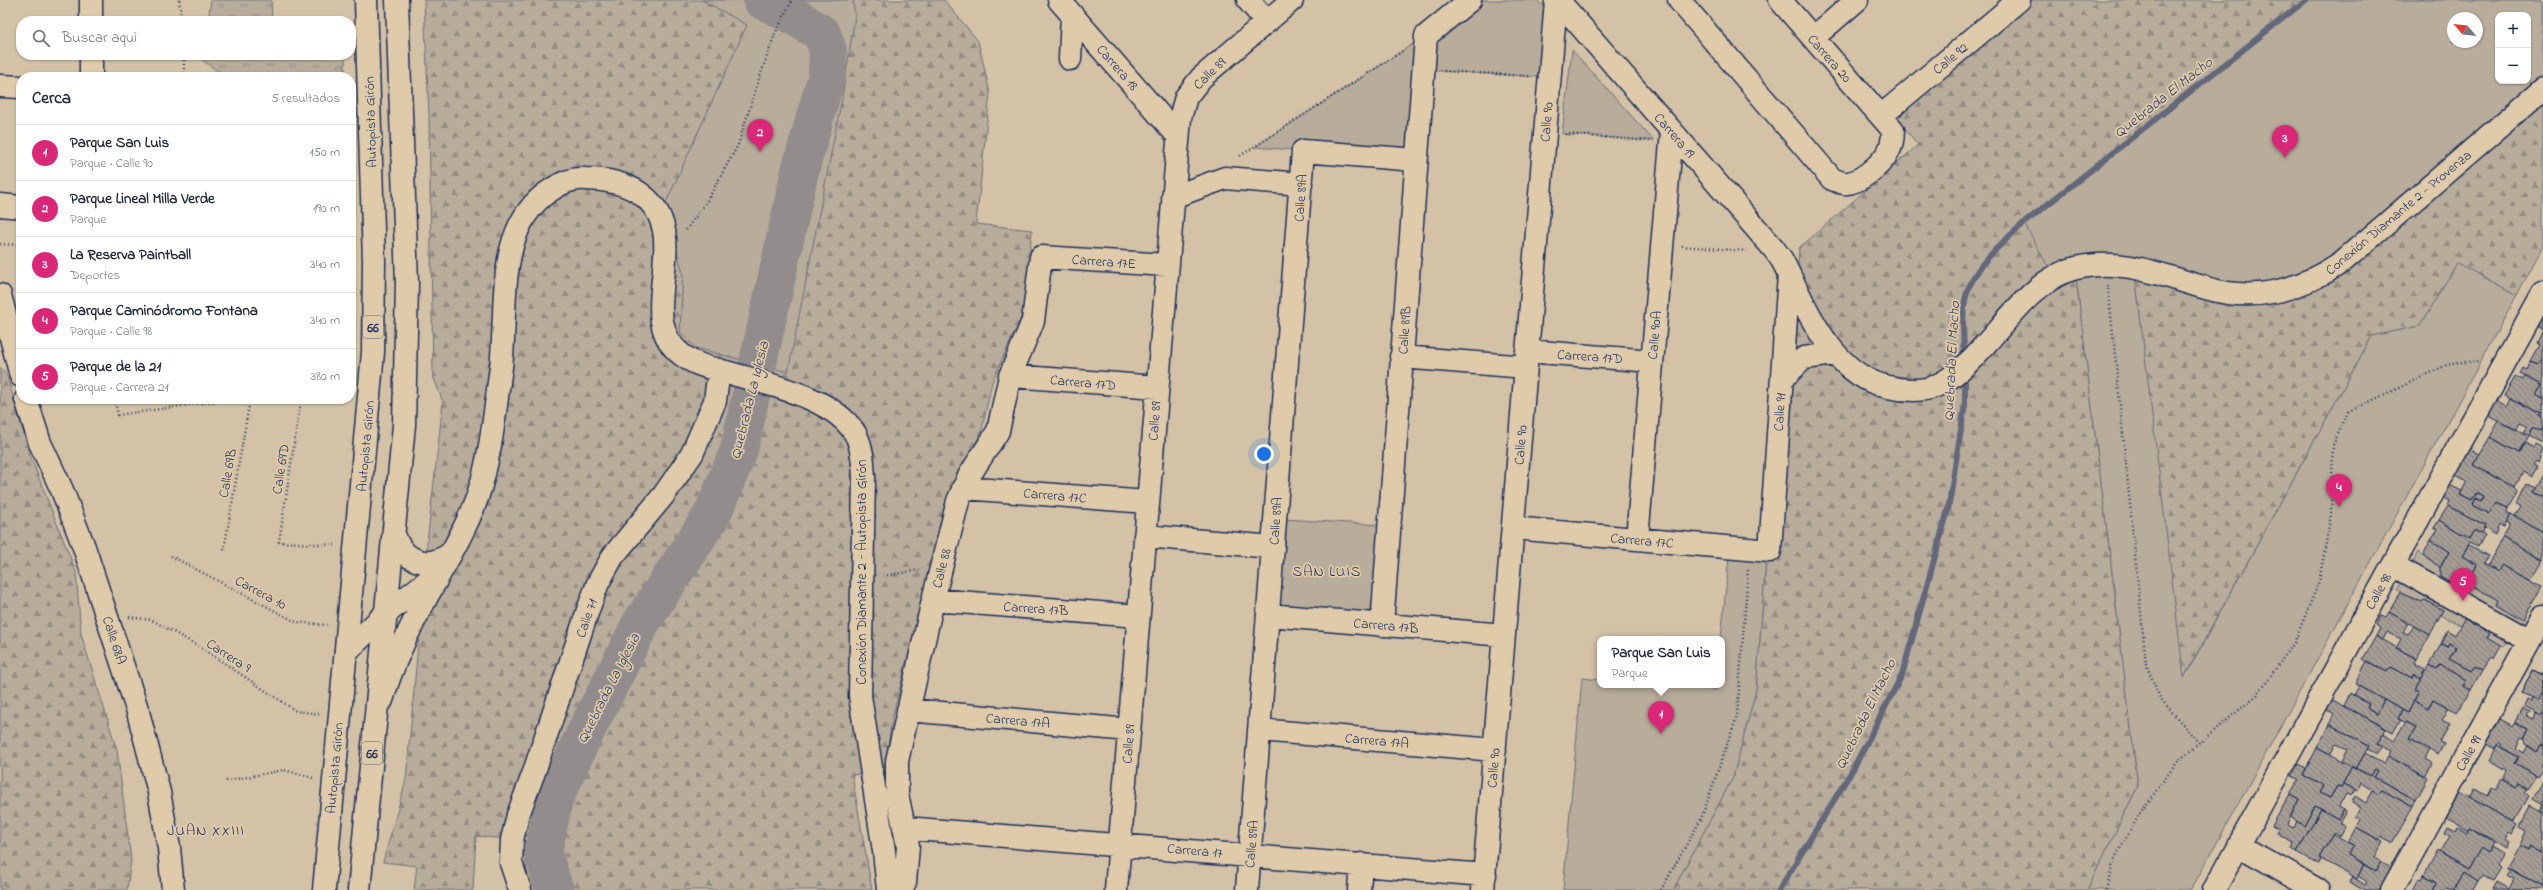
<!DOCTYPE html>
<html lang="es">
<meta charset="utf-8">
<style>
body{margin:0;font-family:"Indie Flower",sans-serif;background:#f2f2f3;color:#1f2937}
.controls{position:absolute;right:12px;top:12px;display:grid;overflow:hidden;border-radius:8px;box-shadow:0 1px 3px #0004}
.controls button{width:36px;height:36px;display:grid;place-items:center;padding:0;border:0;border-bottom:1px solid #e0e1e3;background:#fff;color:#1f2937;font:20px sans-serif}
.compass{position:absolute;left:2447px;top:12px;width:36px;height:36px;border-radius:50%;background:#fff;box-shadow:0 1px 3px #0004;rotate:298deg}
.you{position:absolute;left:1264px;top:454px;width:14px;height:14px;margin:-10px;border:3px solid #fff;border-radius:50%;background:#1a73e8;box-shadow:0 0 0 6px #1a73e833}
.badge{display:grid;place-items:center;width:26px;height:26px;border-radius:50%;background:#db2777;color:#fff;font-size:13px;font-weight:700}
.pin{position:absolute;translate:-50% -33px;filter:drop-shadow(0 1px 2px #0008)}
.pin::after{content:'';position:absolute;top:21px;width:14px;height:12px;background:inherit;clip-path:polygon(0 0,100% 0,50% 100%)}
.popup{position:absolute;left:1597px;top:636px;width:128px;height:52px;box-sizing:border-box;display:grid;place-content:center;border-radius:8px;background:#fff;filter:drop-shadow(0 1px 3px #0005);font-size:13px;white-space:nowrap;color:#747a83}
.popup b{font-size:15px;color:#1f2937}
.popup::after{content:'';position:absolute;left:50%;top:100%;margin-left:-8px;border:8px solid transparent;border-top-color:#fff}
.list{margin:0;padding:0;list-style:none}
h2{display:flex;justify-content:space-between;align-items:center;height:52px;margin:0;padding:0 16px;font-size:17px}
h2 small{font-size:13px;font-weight:400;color:#747a83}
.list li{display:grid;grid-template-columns:26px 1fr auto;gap:12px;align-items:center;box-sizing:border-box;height:56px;padding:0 16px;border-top:1px solid #e0e1e3}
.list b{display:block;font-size:15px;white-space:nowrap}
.list p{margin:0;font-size:13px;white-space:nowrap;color:#747a83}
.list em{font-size:13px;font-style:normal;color:#747a83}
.icon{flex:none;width:22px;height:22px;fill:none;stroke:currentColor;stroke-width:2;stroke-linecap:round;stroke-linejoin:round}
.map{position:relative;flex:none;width:2543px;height:890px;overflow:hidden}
.search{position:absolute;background:#fff;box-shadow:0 1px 3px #0004;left:16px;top:16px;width:340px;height:44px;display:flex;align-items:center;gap:10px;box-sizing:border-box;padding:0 14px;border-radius:16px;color:#747a83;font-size:15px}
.panel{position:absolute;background:#fff;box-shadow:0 1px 3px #0004;left:16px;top:72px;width:340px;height:332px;border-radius:16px}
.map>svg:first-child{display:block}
.grass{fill:url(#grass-tufts);stroke:#6a6e7c}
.forest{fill:url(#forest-firs);stroke:#6a6e7c;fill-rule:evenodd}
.park{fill:#b8ac9b;stroke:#6a6e7c;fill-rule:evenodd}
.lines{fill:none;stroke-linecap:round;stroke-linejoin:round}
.stream{stroke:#62677a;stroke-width:6}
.river{stroke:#928d8c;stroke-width:38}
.building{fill:url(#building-back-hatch);stroke:#1b2f5e}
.minor-casing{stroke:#1b2f5e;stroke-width:25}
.highway-casing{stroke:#1b2f5e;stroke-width:25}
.path{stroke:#1b2f5e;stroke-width:2.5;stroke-dasharray:1 3;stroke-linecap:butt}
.minor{stroke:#dfcbaa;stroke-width:22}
.highway{stroke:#dfcbaa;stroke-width:22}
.labels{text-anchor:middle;stroke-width:3.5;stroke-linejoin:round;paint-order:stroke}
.shield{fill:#dfcbaa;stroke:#565e75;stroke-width:1}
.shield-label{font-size:13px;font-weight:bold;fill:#1b2f5e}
.street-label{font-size:14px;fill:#1b2f5e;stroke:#dfcbaa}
.water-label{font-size:15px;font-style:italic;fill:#2d3d65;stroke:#dfcbaa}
.neighbourhood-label{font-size:15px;letter-spacing:1px;fill:#1b2f5e;stroke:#dfcbaa}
</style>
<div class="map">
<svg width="2543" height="890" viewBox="0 0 2543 890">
<defs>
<pattern id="grass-tufts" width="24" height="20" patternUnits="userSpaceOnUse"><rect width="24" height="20" fill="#b8ac9b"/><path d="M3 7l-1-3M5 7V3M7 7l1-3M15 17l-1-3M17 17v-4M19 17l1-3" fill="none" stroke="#958c82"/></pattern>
<pattern id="forest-firs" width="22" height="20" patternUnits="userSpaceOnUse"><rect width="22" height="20" fill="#b8ac9b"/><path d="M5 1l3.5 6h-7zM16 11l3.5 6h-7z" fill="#958c82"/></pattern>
<pattern id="building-back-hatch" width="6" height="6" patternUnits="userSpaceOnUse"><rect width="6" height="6" fill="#a59d94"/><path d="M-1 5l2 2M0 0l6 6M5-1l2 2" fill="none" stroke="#86807c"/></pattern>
</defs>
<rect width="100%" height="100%" fill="#d3c2a6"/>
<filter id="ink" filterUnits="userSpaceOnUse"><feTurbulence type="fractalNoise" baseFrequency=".025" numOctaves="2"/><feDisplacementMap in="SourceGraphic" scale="8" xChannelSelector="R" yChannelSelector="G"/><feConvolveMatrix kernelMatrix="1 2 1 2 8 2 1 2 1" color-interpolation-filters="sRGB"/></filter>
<g filter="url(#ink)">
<path class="grass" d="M211,0H271L272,21H208Z
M202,55H345V77H226L201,59Z"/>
<path class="forest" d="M424,0H944L978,41L990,93L976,224L1032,230L1024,311L992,382L982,430L961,472L934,553L893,715L884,770L852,775L872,890H529L525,856L526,841L476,836L473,890H414L417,866L383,862L406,780L427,543L443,402L433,376L429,115Z
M2033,0H2543V246L2517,295L2457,264L2420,326L2372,336L2183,679L2134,266L2075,268L2138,786L2087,890H1673L1733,777L1756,690L1766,560L1780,561L1799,248L1918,145L1895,116ZM2498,15H2528V81H2498ZM2453,18H2477V42H2453Z
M0,367L7,376L31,458L76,572L81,634L117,750L131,860L127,890H0Z"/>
<path class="park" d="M702,0H853L855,16L842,98L788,372L696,348L680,332L683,273L664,207L747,25Z
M1470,0H1537L1549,13L1542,77L1423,70L1426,36Z
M2306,0H2543V90L2342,262L2275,292L2134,266L2184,678L2372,336L2420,326L2457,263L2517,295L2191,890H2087L2138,786L2075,268L2054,277L2024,223ZM2498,15H2528V81H2498ZM2453,18H2477V42H2453Z
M1416,42L1409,159L1255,147Z
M1572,50L1654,141L1562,134Z
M1284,519L1381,525L1373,621L1276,614Z
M2418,552L2440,567V576L2466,591L2471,585L2498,600L2496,604L2527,621L2515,645L2507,641L2503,647L2488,638L2490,632L2465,619L2461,626L2440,615L2443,610L2426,600L2421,602L2397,591Z
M1729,556L1766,560L1756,690L1733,777L1673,890H1563L1582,678L1600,680V685H1659L1717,690V685H1722L1721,639Z"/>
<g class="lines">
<path class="stream" d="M1964,358C1964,342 1962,325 1964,309C1966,272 1999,246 2024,223L2306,0
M1779,890L1853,769L1902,675L1948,510L1965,405V373"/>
<path class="river" d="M555,890L543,854L554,800L579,745L641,623L712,515L739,450L800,171L827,75L828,51L822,34L794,16L762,0"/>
</g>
<path class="building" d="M2543,310V330L2539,327Z
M2543,330V361L2540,364L2531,361L2540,345L2537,343Z
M2542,360L2543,361V399L2536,395L2542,385L2520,374L2523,368L2527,370L2531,361L2540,364Z
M2515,376L2523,380L2525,376L2542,385L2536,395L2543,399V418L2540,416L2542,414L2504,395Z
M2510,398L2542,414L2540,416L2543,418V428L2541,431L2532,427L2528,435L2523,433L2527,425L2520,422L2516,430L2487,415L2496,400L2506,406Z
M2499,421L2528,435L2519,453L2490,437Z
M2532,427L2541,431L2543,428V443L2528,435Z
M2490,437L2519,453L2525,443L2534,448L2536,444L2543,448L2538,463L2535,461L2532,465L2536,467L2531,476L2523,471L2515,488L2473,465Z
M2469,448L2480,454L2473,465L2515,488L2518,492L2508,508L2496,503L2490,514L2473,505L2476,499L2481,501L2483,496L2477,493L2472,501L2460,495L2467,481L2454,474Z
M2543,473V498L2532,492Z
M2447,484L2462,491L2460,495L2472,501L2477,493L2483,496L2481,501L2476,499L2473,505L2490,514L2496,503L2508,508L2507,513L2511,514L2504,526L2499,524L2495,535L2484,528L2485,525L2448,506L2450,501L2441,496Z
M2526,484L2534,488L2532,492L2543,498V532L2515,516L2521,506L2517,503Z
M2448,506L2485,525L2481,534L2475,530L2470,539L2439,520Z
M2511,514L2543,532V561L2503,536L2510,524L2506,522Z
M2439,520L2470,539L2475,530L2485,536L2478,547L2470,543L2462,556L2477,565L2464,589L2440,576V567L2449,552L2431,540L2438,530L2434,528Z
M2503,536L2543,561L2531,581L2502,565L2498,571L2488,565Z
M2431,540L2449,552L2440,567L2423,555Z
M2469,546L2488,556L2484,563L2498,571L2502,565L2542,587L2523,620L2496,604L2498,600L2471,585L2467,591L2464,589L2477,565L2462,556Z
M2400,593L2421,602L2425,600L2443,610L2430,635L2389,612Z
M2389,612L2408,623L2403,632L2408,634L2414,626L2430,635L2417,659L2396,648L2401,639L2387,632L2383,640L2376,636L2380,628L2376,625L2381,615L2386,617Z
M2464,619L2490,633L2488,638L2501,646L2494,659L2491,657L2482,670L2475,666L2471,671L2449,659L2456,647L2449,643L2447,647L2441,644L2447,630L2455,635Z
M2376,636L2417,659L2415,663L2426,669L2421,678L2415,674L2412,678L2391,667L2387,672L2363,659Z
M2449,643L2456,647L2449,659L2471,671L2475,666L2482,670L2471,690L2463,686L2466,680L2440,665L2437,669L2430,665L2441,644L2447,647Z
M2367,661L2387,672L2391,667L2412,678L2415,674L2421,678L2414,689L2419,691L2408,713L2355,684Z
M2430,665L2437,669L2440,665L2466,680L2463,686L2471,690L2457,712L2433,699L2428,709L2414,701L2419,691L2414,689Z
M2532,670L2543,675V711L2540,715L2523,706L2526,699L2531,701L2532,698L2521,693Z
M2532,670L2543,676V691L2538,700L2521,693Z
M2358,686L2384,700L2377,713L2367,708L2369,704L2353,695Z
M2350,693L2369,704L2367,708L2377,713L2384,700L2402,710L2398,719L2401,720L2393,732L2344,706Z
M2329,698L2386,729L2377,744L2382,746L2377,754L2367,749L2369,746L2329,724L2335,714L2323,708Z
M2433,699L2449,708L2442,720L2449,724L2439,742L2444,744L2438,755L2410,739L2417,727L2398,719L2402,710L2408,713L2414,701L2428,709Z
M2522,709L2529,712L2526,716L2533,719L2535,712L2540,715L2543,711V745L2540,744L2536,751L2524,743L2523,738L2528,728L2515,722Z
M2500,719L2513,726L2515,722L2528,728L2523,738L2520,737L2515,748L2523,753L2527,744L2536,751L2540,744L2543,745V770L2538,777L2515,764L2519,757L2501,747V744L2499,743L2495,749L2486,744Z
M2406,722L2417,727L2410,739L2429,750L2424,759L2432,764L2425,777L2388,756L2391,751L2377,744L2384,733L2394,740Z
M2329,724L2369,746L2356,769L2342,760L2348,749L2336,744L2330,755L2317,748Z
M2497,746L2519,757L2515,764L2536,776L2527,789L2518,783L2515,787L2503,779L2507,770L2490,760Z
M2317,748L2352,766L2341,787L2337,786L2330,798L2320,793L2324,786L2303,775Z
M2365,753L2384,763L2388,756L2428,778L2416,800L2374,777L2378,771L2375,769L2371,776L2356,769Z
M2298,764L2306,768L2303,775L2324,786L2320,793L2330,798L2337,786L2341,787L2343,784L2355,790L2351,796L2346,794L2339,807L2344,810L2338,819L2315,806L2304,826L2290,817L2299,799L2290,794L2299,779L2292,776Z
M2352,766L2371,776L2375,769L2378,771L2374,777L2416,800L2413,807L2382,790L2378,794L2361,783L2358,791L2343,784Z
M2501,779L2515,787L2518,783L2527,789L2524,792L2529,796L2514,822L2470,798L2475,789L2487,796L2491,788L2495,790Z
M2543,781V813L2540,811L2543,805L2533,799Z
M2382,790L2413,807L2392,843L2380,837L2379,840L2356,827L2361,820L2355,816L2360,807L2352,802L2355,796L2366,803L2373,791L2378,794Z
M2460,792L2517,824L2511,835L2508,833L2504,840L2508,843L2505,849L2470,828L2469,831L2445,818Z
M2290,794L2299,799L2287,825L2294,828L2297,821L2304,826L2315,806L2321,809L2297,852L2292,849L2294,843L2277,834L2279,830L2272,826Z
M2530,806L2543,813V852L2531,846L2529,850L2520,845L2526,831L2519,827Z
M2321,809L2338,819L2344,810L2346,812L2339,823L2345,827L2340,836L2334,832L2319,858L2321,859L2319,864L2297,852Z
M2356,827L2383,842L2375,857L2381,862L2375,871L2348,856L2354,845L2348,842Z
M2447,827L2455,831L2457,827L2468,833L2470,828L2493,840L2491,847L2487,853L2481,848L2468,869L2440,853L2450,836L2444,833Z
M2333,834L2354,845L2348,856L2364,864L2357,879L2319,858Z
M2520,845L2529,850L2531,846L2543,852V887L2507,868Z
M2491,847L2503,854L2497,864L2500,867L2492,880L2482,875L2478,881L2464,872L2454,888L2458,890L2446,887L2444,890H2434L2437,883L2424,876L2438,851L2468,869L2481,848L2487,853Z
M2381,862L2391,868L2379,890H2363L2350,882L2353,877L2365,885L2367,882L2358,876L2364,864L2375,871Z
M2510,869L2543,887V890L2492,889L2496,881L2509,888L2514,878L2506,874Z
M2464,872L2478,881L2473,890H2458L2454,888Z
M2424,876L2437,883L2434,890H2413L2419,879L2422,880Z"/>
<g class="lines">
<g class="minor-casing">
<path id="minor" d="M1059,0L1177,135
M1248,0L1267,22
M1558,0L1774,249L1782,260C1806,306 1830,374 1888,387C1901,390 1923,392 1936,386C1986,363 2020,281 2076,268C2122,257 2163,276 2206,288C2254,303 2301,290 2342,262L2543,89
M1679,0L1832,179C1836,180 1840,183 1844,183C1858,185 1880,165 1887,154C1892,147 1893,139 1893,130L1780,0
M91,21V0
M1813,38L1857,0
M1070,59L1072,15
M91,77V55
M0,86L21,87
M1881,116L2019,0
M1173,197L1225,178L1301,184
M0,205L21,207
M0,295L21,376
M1527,351L1652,361
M1401,357L1526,367
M1010,376L1157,387
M1782,379L1804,358L1835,354
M26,399L40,443L62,490L84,547L138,712L159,792L169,848L173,890
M963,488L1147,502
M1513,528L1770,551L1789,274
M1145,536L1273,547
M1637,539L1672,131
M2393,565L2529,641
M933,600L1138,616
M1268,615L1504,635
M1382,625L1426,36L1470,0
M346,652L384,615L430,579
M382,700C393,662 410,627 429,593C446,562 465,531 477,498C491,457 495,410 501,367C508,308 494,226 551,190C561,183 573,178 586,179C604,179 626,183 641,194C698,236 630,316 682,355C695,365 711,368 726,372C766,384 837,397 857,437C863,450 863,464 864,478L860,696L884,851L888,890
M908,710L1129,730
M1259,730L1495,750
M905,828L1485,875
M2238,845L2318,890
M520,890L511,863L512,840L518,815L534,772L588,610L598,583L613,556L663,496L692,454L715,401L719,370
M901,890L905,882L908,846L897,794V761L933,600L958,501L969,476L998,431L1010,376L1033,321L1041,257L1167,265
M1116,890L1180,118L1186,97L1201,78L1292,0
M1247,890L1303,151L1416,160
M1359,890L1361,864
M1483,890L1556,0
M2214,890L2543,293
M2392,890L2543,616"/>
</g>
<g class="highway-casing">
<path id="highway" d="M394,534C402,561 428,571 451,553
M324,890L373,352L374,262L366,0
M359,890L404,425L407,283L397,0"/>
</g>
<path class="path" d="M179,0L182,21
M1444,71L1529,76
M184,77V55
M1565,134L1650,141
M1240,156L1404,50
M686,230L707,201L738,145L758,82L775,34L792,0
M0,244L21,245
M1682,246L1747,251
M2108,285L2146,664L2160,698L2199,743
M114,399L118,415L230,399
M301,399L279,542L335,545
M224,550L250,399
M171,556L296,622L327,625
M883,576L919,570
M129,617L152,620L200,647L296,711L319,714
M226,781L284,770L313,778
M1661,890L1701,819L1737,716L1748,570
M2106,890L2114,860L2140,813L2178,761L2257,695L2294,643L2319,582L2331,514L2333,445L2348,412L2451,363L2480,361"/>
<use href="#minor" class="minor"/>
<use href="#highway" class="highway"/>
</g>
</g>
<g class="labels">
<g class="shield">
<rect x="363" y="316" width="20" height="22" rx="3"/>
<rect x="362" y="742" width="20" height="22" rx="3"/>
</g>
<g class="shield-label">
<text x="373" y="332">66</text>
<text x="372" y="758">66</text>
</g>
<g class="street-label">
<text transform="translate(1830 58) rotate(49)" y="5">Carrera 20</text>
<text transform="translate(1950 58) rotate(-40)" y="5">Calle 92</text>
<text transform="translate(1118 67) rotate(49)" y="5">Carrera 18</text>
<text transform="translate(1209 73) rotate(-44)" y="5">Calle 89</text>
<text transform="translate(370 122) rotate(-92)" y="5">Autopista Girón</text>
<text transform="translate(1546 122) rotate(-85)" y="5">Calle 90</text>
<text transform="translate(1675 135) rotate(49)" y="5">Carrera 19</text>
<text transform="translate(1300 198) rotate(-86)" y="5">Calle 89A</text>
<text transform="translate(2398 212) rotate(-40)" y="5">Conexión Diamante 2 - Provenza</text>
<text transform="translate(1104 261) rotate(4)" y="5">Carrera 17E</text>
<text transform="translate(1404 330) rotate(-86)" y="5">Calle 89B</text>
<text transform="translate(1654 335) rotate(-85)" y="5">Calle 90A</text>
<text transform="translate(1590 356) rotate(4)" y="5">Carrera 17D</text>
<text transform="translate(1083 382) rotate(5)" y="5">Carrera 17D</text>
<text transform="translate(1779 412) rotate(-86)" y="5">Calle 91</text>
<text transform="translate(1154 421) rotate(-85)" y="5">Calle 89</text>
<text transform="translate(1520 445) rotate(-85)" y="5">Calle 90</text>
<text transform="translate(365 446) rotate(-85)" y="5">Autopista Girón</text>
<text transform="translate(280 469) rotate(-81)" y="5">Calle 69D</text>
<text transform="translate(227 473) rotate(-80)" y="5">Calle 69B</text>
<text transform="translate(1055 495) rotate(5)" y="5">Carrera 17C</text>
<text transform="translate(1275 521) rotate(-86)" y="5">Calle 89A</text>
<text transform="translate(1642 540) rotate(5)" y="5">Carrera 17C</text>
<text transform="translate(941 568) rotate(-76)" y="5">Calle 88</text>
<text transform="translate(861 572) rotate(-90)" y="5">Conexión Diamante 2 - Autopista Girón</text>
<text transform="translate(2378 591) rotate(-61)" y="5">Calle 98</text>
<text transform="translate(261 592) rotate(28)" y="5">Carrera 10</text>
<text transform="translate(1036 608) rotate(4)" y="5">Carrera 17B</text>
<text transform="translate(586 618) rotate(-71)" y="5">Calle 71</text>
<text transform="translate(1386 625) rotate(5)" y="5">Carrera 17B</text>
<text transform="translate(115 640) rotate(72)" y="5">Calle 68A</text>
<text transform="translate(229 655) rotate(33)" y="5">Carrera 9</text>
<text transform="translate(1018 720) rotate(5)" y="5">Carrera 17A</text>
<text transform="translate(1377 740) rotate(5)" y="5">Carrera 17A</text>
<text transform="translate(1128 744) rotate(-85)" y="5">Calle 89</text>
<text transform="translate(2468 753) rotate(-61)" y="5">Calle 99</text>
<text transform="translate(334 768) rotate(-85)" y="5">Autopista Girón</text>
<text transform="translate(1493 768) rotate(-85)" y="5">Calle 90</text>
<text transform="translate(1251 844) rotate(-85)" y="5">Calle 89A</text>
<text transform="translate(1195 850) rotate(5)" y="5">Carrera 17</text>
</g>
<g class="water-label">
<text transform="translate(2163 97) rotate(-38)" y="5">Quebrada El Macho</text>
<text transform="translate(1951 361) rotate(-87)" y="5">Quebrada El Macho</text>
<text transform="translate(749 400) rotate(-76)" y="5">Quebrada La Iglesia</text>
<text transform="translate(608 688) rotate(-63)" y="5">Quebrada La Iglesia</text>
<text transform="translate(1865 714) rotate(-64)" y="5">Quebrada El Macho</text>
</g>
<g class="neighbourhood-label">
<text x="1327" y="576">SAN LUIS</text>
<text x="206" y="835">JUAN XXIII</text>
</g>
</g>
</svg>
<div class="controls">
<button>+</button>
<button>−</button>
</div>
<svg class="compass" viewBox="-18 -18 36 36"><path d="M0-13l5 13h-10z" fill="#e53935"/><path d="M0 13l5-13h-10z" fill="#747a83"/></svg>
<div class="you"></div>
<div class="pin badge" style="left:1661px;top:734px">1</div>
<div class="popup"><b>Parque San Luis</b>Parque</div>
<div class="pin badge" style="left:760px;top:152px">2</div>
<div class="pin badge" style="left:2285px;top:158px">3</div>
<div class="pin badge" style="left:2339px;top:507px">4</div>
<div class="pin badge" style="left:2463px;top:601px">5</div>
<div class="search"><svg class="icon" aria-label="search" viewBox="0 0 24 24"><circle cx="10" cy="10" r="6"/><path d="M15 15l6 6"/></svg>Buscar aquí</div>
<section class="panel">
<h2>Cerca<small>5 resultados</small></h2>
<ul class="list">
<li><span class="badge">1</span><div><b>Parque San Luis</b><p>Parque · Calle 90</p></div><em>150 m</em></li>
<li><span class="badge">2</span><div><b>Parque Lineal Milla Verde</b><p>Parque</p></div><em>190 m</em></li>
<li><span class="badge">3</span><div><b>La Reserva Paintball</b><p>Deportes</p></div><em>340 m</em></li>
<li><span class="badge">4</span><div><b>Parque Caminódromo Fontana</b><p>Parque · Calle 98</p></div><em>340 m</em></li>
<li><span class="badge">5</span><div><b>Parque de la 21</b><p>Parque · Carrera 21</p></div><em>380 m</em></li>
</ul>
</section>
</div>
